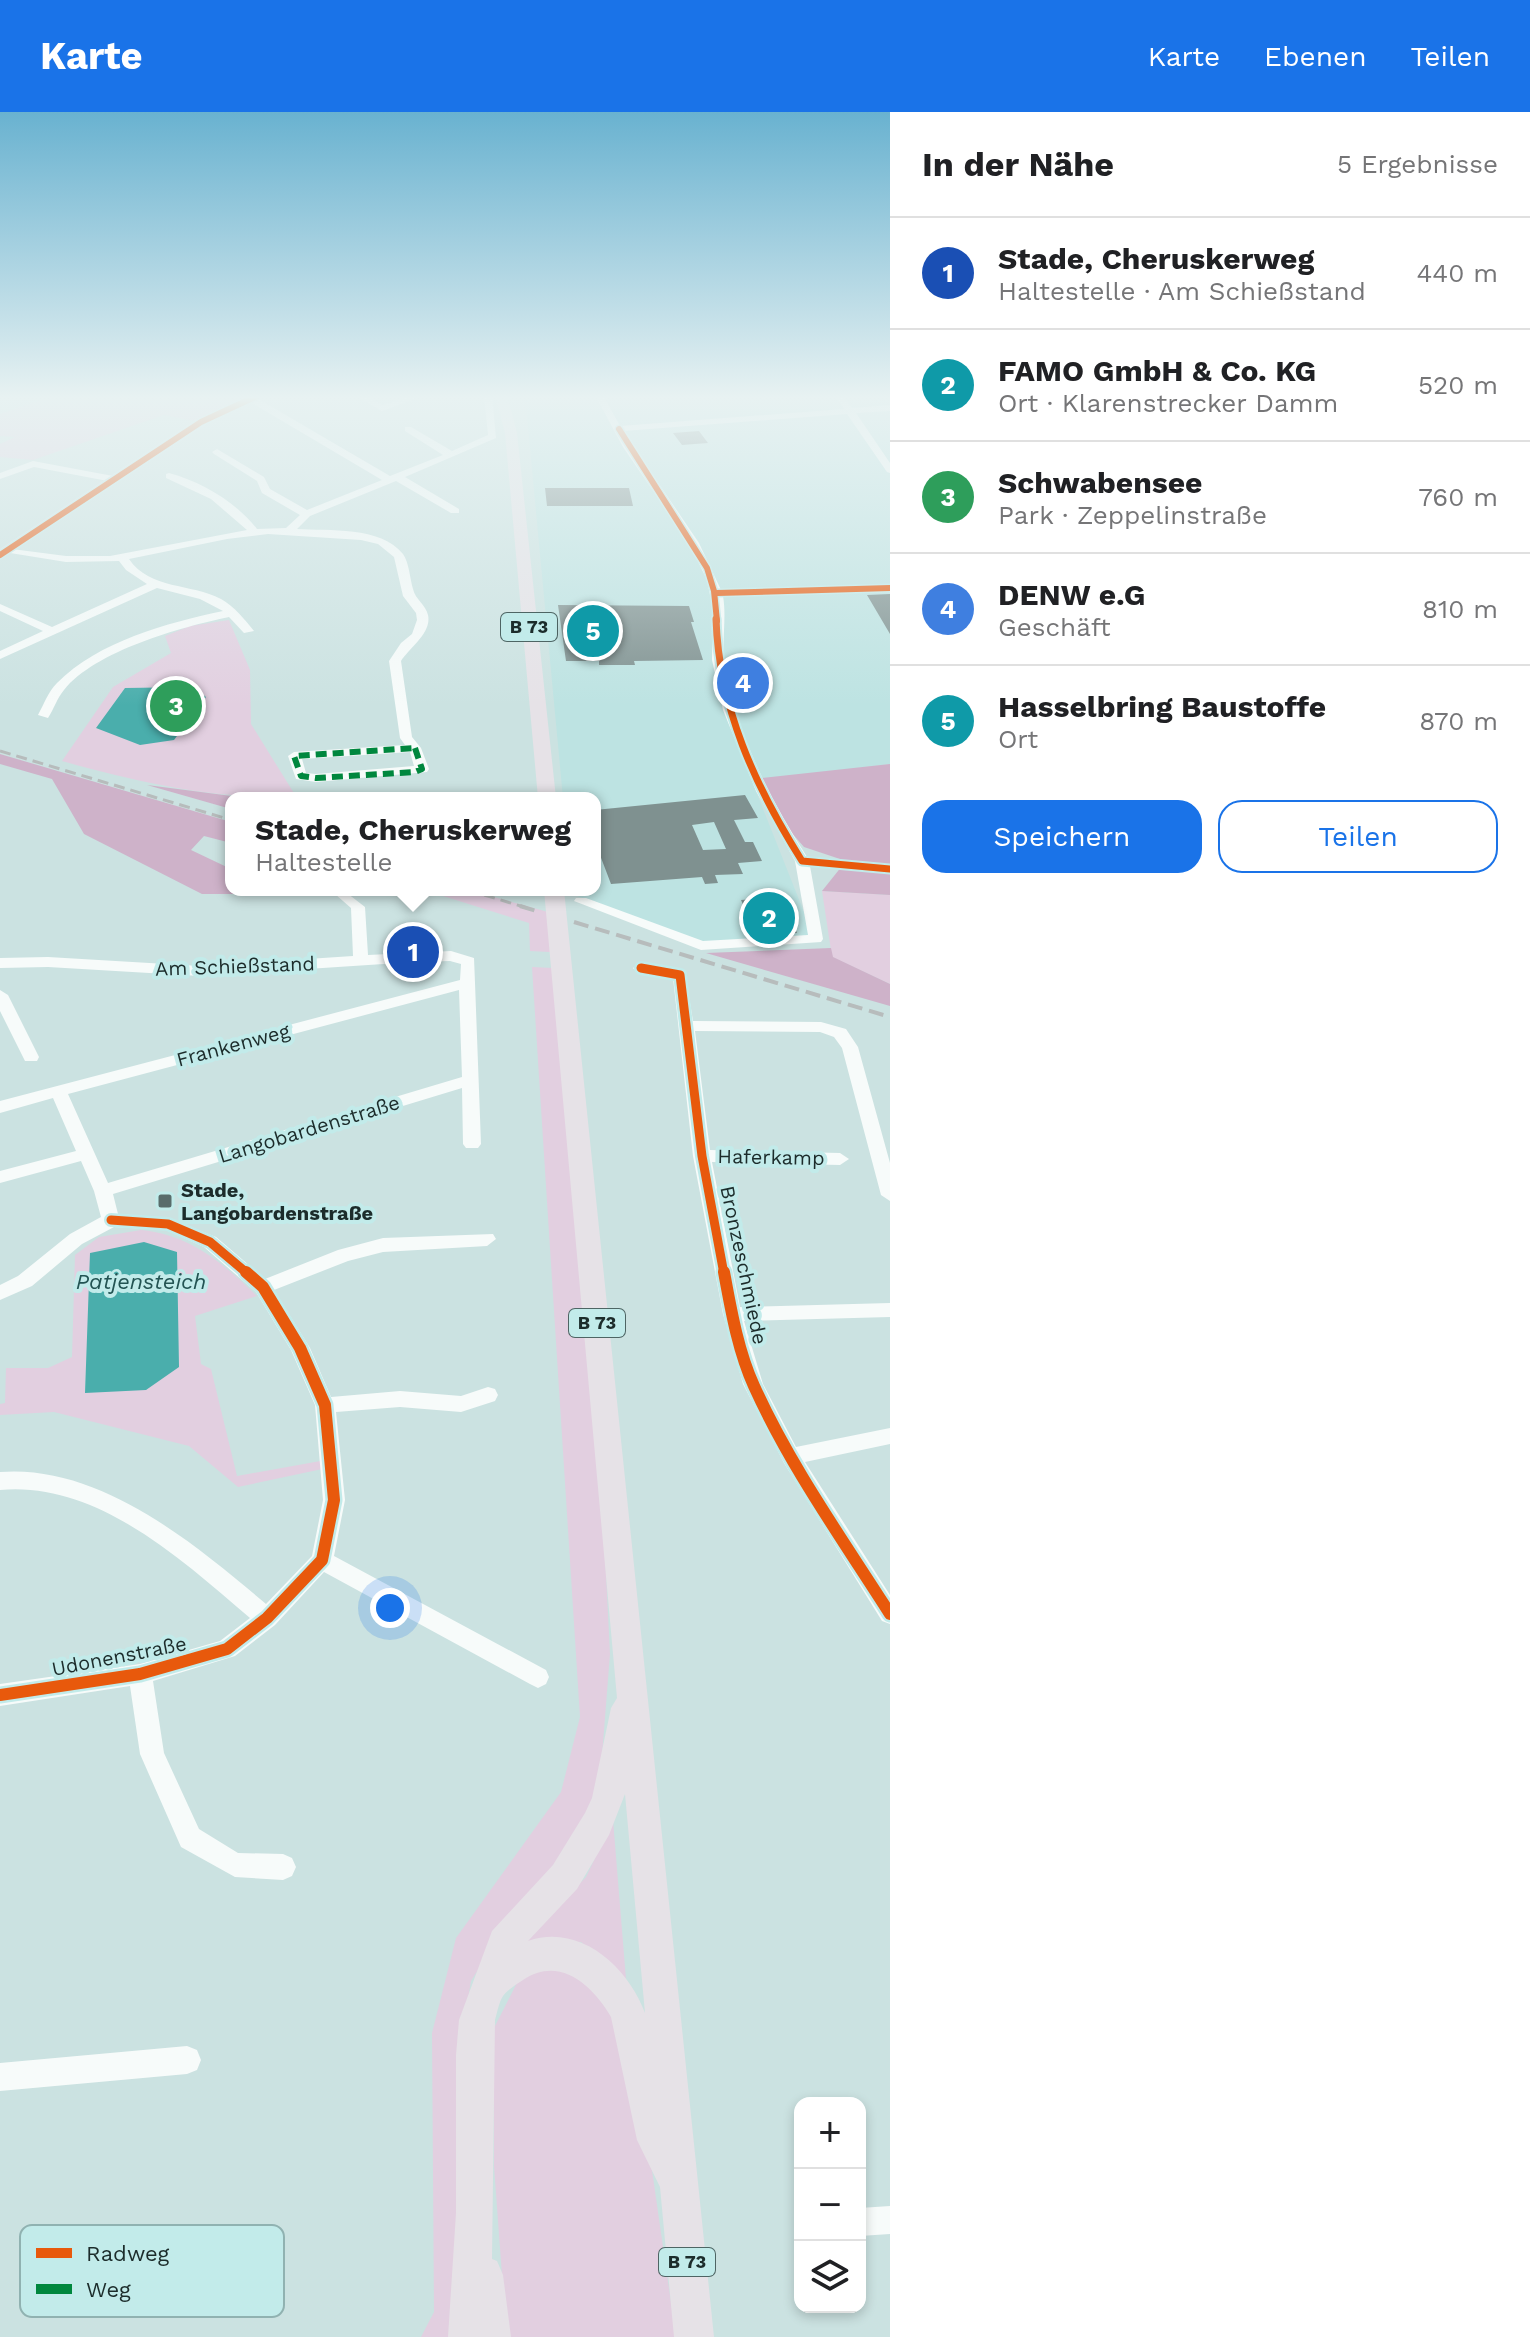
<!DOCTYPE html>
<html lang="de">
<meta charset="utf-8">
<style>
body{margin:0;font-family:"Work Sans",sans-serif;background:#f6f6f6;color:#202124}
.controls{position:absolute;right:24px;bottom:24px;display:grid;overflow:hidden;border-radius:16px;box-shadow:0 4px 12px #0003}
.controls button{width:72px;height:72px;display:grid;place-items:center;padding:0;border:0;border-bottom:2px solid #e0e0e0;background:#fff;color:#202124;font:40px sans-serif}
.you{position:absolute;left:390px;top:1496px;width:28px;height:28px;margin:-20px;border:6px solid #fff;border-radius:50%;background:#1a73e8;box-shadow:0 0 0 12px #1a73e833}
.badge{display:grid;place-items:center;width:52px;height:52px;border-radius:50%;background:#1a73e8;color:#fff;font-size:26px;font-weight:700}
.pin{position:absolute;translate:-50% -50%;border:4px solid #fff;box-shadow:0 2px 8px #0006}
.popup{position:absolute;left:225px;top:680px;width:376px;height:104px;box-sizing:border-box;display:grid;place-content:center;border-radius:16px;background:#fff;filter:drop-shadow(0 2px 6px #0005);font-size:26px;white-space:nowrap;color:#757577}
.popup b{font-size:30px;color:#202124}
.popup::after{content:'';position:absolute;left:50%;top:100%;margin-left:-16px;border:16px solid transparent;border-top-color:#fff}
.list{margin:0;padding:0;list-style:none}
h2{display:flex;justify-content:space-between;align-items:center;height:104px;margin:0;padding:0 32px;font-size:34px}
h2 small{font-size:26px;font-weight:400;color:#757577}
.list li{display:grid;grid-template-columns:52px 1fr auto;gap:24px;align-items:center;box-sizing:border-box;height:112px;padding:0 32px;border-top:2px solid #e0e0e0}
.list b{display:block;font-size:30px;white-space:nowrap}
.list p{margin:0;font-size:26px;white-space:nowrap;color:#757577}
.list em{font-size:26px;font-style:normal;color:#757577}
.actions{display:flex;gap:16px;padding:24px 32px}
.actions a{flex:1;padding:18px 0;border:2px solid #1a73e8;border-radius:24px;text-align:center;font-size:28px;color:#1a73e8}
.actions .main{background:#1a73e8;color:#fff}
.icon{flex:none;width:44px;height:44px;fill:none;stroke:currentColor;stroke-width:2;stroke-linecap:round;stroke-linejoin:round}
.map{position:relative;flex:none;width:890px;height:2225px;overflow:hidden}
header{display:flex;align-items:center;gap:48px;box-sizing:border-box;height:112px;padding:0 40px;background:#1a73e8;color:#fff}
header strong{font-size:38px}
nav{display:flex;gap:44px;margin-inline-start:auto;font-size:28px}
main{display:flex}
aside{flex:1;background:#fff}
.map>svg:first-child{display:block}
.built{fill:#bde3e2}
.green{fill:#e2cfe0;fill-rule:evenodd}
.forest{fill:#ceb2c9}
.water{fill:#4aaeac}
.building{fill:#7f9190;fill-rule:evenodd}
.lines{fill:none;stroke-linecap:round;stroke-linejoin:round}
.minor{fill:#f7fbfa;fill-rule:evenodd}
.major{fill:#e6e2e7;fill-rule:evenodd}
.rail-far2{stroke:#b7bcbc;stroke-width:2;stroke-dasharray:9 4;stroke-linecap:butt}
.rail-far1{stroke:#b7bcbc;stroke-width:3;stroke-dasharray:11 6;stroke-linecap:butt}
.rail{stroke:#b7bcbc;stroke-width:4;stroke-dasharray:15 7;stroke-linecap:butt}
.quiet{stroke:#00873e;stroke-width:6;stroke-dasharray:11 6;stroke-linecap:butt}
.cycleway-far3-casing{stroke:#c2ebea;stroke-width:9}
.cycleway-far2-casing{stroke:#c2ebea;stroke-width:11}
.cycleway-far1-casing{stroke:#c2ebea;stroke-width:14}
.cycleway-casing{stroke:#c2ebea;stroke-width:17}
.cycleway-far3{stroke:#e8590c;stroke-width:6}
.cycleway-far2{stroke:#e8590c;stroke-width:7}
.cycleway-far1{stroke:#e8590c;stroke-width:9}
.cycleway{stroke:#e8590c;stroke-width:12}
.poi-dot{fill:#596c6b;stroke:#c2ebea;stroke-width:3}
.labels{text-anchor:middle;stroke-width:8;stroke-linejoin:round;paint-order:stroke}
.shield{fill:#c2ebea;stroke:#4e6564;stroke-width:2}
.shield-label{font-size:18px;font-weight:bold;fill:#1c2c2b}
.street-label{font-size:20px;fill:#1c2c2b;stroke:#c2ebea}
.poi-label{font-size:20px;font-weight:bold;fill:#1c2c2b;stroke:#c2ebea;text-anchor:start}
.water-label{font-size:22px;font-style:italic;fill:#235453;stroke:#c2ebea}
.key{fill:#c2ebea;stroke:#90b2b1;stroke-width:2}
.key-label{font-size:22px;fill:#1c2c2b}
</style>
<header>
<strong>Karte</strong>
<nav><a>Karte</a><a>Ebenen</a><a>Teilen</a></nav>
</header>
<main>
<div class="map">
<svg width="890" height="2225" viewBox="0 0 890 2225">
<rect width="100%" height="100%" fill="#cbe2e1"/>
<path class="built" d="M525,283H890V652L752,669L813,823L702,832L572,782V778H595V686H563Z"/>
<path class="green" d="M55,283H250L195,309L164,303L33,348L0,345V332L15,325L0,324V302Z
M229,508L250,558L251,612L297,686C212,686 144,672 62,649L113,575L171,541L165,524L190,514Z
M424,778H468L548,800L550,840L530,839L529,811Z
M822,779L890,783V872L832,845Z
M532,855L553,856L602,1381L610,1542L600,1669L567,1745L498,1826L471,1869L460,1936L458,2225H421L434,2200L432,1921L456,1826L561,1680L580,1605Z
M141,1118C190,1123 222,1150 257,1184L195,1204L201,1252L211,1257L237,1364L326,1348L327,1356L238,1375L189,1334L54,1300L0,1303V1292L5,1291L6,1256H48L72,1245L75,1143L99,1125ZM91,1142L179,1255L85,1280Z
M613,1708L626,1867L581,1830L522,1831L586,1765Z
M572,1853L612,1886L638,1961L676,2225H510L506,2218L494,2054V1916L522,1861Z"/>
<path class="forest" d="M0,642L231,710V731L204,724L191,738L231,757V778H330L309,782H202L84,722L52,667L0,652Z
M890,652V783L822,779L846,749L804,735L784,712L761,666Z
M147,673L247,686H231V697Z
M831,836L833,845L890,872V894L706,841Z"/>
<path class="water" d="M193,575L206,585L174,628L140,633L96,616L125,576Z
M144,1130L177,1140L179,1255L146,1278L85,1281L90,1141Z"/>
<path class="building" d="M699,319L708,331L682,333L673,321Z
M545,376H629L633,394H547Z
M890,482V522L867,483Z
M558,493L689,494L694,510H691L703,548L634,549L635,553H599V549H566Z
M745,683L758,706L734,708L745,730H753L762,749L738,751L743,762L715,763L718,771L705,772L702,765L611,772L595,730V698ZM714,710L726,737L703,738L692,713Z
M779,785L797,821L757,823L741,788Z"/>
<g class="lines">
<path class="minor" d="M354,283H364L383,293L404,286L400,283H410L415,287L382,299Z
M484,283H492L496,326L405,365L459,397V401H451L396,369L310,404L297,417C328,419 381,414 403,442C409,450 410,467 413,477C415,487 426,493 428,503C432,521 409,536 401,549L412,625L421,636L429,657L427,660L316,670L296,667L288,644L294,640L405,633L400,626L389,549L401,531L412,522L417,508L416,501L403,484L394,445L378,432L361,428L268,422L227,427L129,447C150,478 191,471 221,487C234,494 245,508 254,519L244,521L229,505C181,515 95,539 64,578C57,586 54,597 48,606L38,603C44,592 48,580 57,571C99,529 167,511 223,499L200,487L157,476L0,547V539L43,519L0,499V492L52,515L147,472L126,458L119,449L66,450L4,440V436L66,444H110L247,418L211,387L166,366V362L169,361C202,370 236,390 257,417L286,416L300,403L262,381L257,369L214,342L212,340L217,337L264,365L270,377L307,398L382,368L247,288V284H253L390,364L443,343L405,319V315H411L452,339L488,323ZM410,640L414,654L316,662L306,661L302,647Z
M595,283H603L620,314L844,297L835,283H843L852,296L890,293V299L856,301L890,351V361L887,360L847,302L623,319L699,431L721,478L890,473V479L723,484C727,507 721,530 725,552C736,621 770,687 807,745L890,753V761L810,754L823,827L821,830L701,838L574,789L576,786H586L703,829L808,823L795,749L756,679L723,598L712,548L713,498L707,468L689,431L623,335Z
M33,349L113,364L118,367L113,370L34,355L0,367V361Z
M343,778L365,795L368,843L451,839L474,846L475,871L481,1032L478,1036H466L463,1032L462,976L113,1082L118,1102L168,1106L216,1125L265,1167L338,1138L383,1126L493,1122L496,1127L487,1134L383,1140L348,1149L274,1178L310,1236L331,1285L400,1279L461,1284L488,1275L495,1277L498,1283L495,1289L461,1300L400,1295L336,1300L345,1388L334,1444L546,1558L549,1565L546,1572L538,1576L530,1572L324,1460L275,1513L235,1544L153,1569L164,1641L199,1717L238,1741L283,1742L292,1746L296,1755L292,1764L283,1768L235,1765L181,1735L140,1642L130,1574L0,1594V1572L140,1552L220,1529L250,1506C182,1448 97,1369 0,1378V1360C100,1352 195,1432 266,1492L312,1444L323,1388L315,1293L291,1238L256,1180L204,1135L166,1118L114,1115L82,1132L32,1174L0,1188V1173L18,1164L70,1122L101,1105L94,1079L81,1049L0,1071V1059L76,1039L53,986L0,1001V989L460,868L461,852L450,849L414,850L200,864L48,855L0,856V846L48,845L200,854L353,844L351,796L335,782ZM459,878L462,965L108,1071L68,982Z
M641,851L685,860L693,909L821,910L846,917L858,935L890,1051V1089L881,1083L842,936L834,925L820,920L695,919L710,1038L840,1041L849,1047L840,1053L712,1050L740,1195L890,1191V1205L744,1209L763,1272L796,1335L890,1316V1332L805,1350L890,1483V1512L882,1509L784,1351L743,1272L723,1202L693,1044L673,866L636,859L633,856Z
M0,878L8,883L39,945L37,949H25L0,899Z
M187,1934L197,1938L201,1948L197,1958L187,1962L0,1979V1951Z
M890,2094V2122L860,2124V2096Z"/>
<path class="major" d="M250,283H265L205,313L0,447V437L197,307Z
M495,283H507L517,321L556,686H538L505,321Z
M544,778H564L714,2225H674L660,2075L637,2028L611,1905C593,1874 560,1843 523,1868C517,1872 507,1878 503,1884C499,1890 497,1901 495,1908L492,2147L497,2149L503,2163L511,2225H448L456,2101V1943L459,1908L492,1819L553,1753L585,1701L592,1686L611,1596L617,1586ZM625,1682L645,1901C628,1855 580,1811 528,1829L577,1777L609,1723Z"/>
<path class="rail-far2" d="M0,285L8,283"/>
<path class="rail-far1" d="M0,639L231,708
M468,778L527,796"/>
<path class="rail" d="M520,794L540,800
M574,810L890,905"/>
<path class="quiet" d="M415,636L422,657L415,660L316,666L301,664L294,644Z"/>
<g class="cycleway-far3-casing">
<path id="cycleway-far3" d="M619,317L707,456L714,479L717,509
M0,443L201,310L259,283
M717,481L890,476"/>
</g>
<g class="cycleway-far2-casing">
<path id="cycleway-far2" d="M716,507C719,596 755,674 802,749L890,757"/>
</g>
<g class="cycleway-far1-casing">
<path id="cycleway-far1" d="M641,856L680,863L702,1044L724,1162
M111,1108L168,1112L210,1130L248,1162"/>
</g>
<g class="cycleway-casing">
<path id="cycleway" d="M724,1160C731,1198 738,1239 754,1274C790,1354 843,1428 890,1502
M0,1583L140,1562L227,1537L267,1506L322,1448L334,1388L325,1293L300,1236L263,1175L246,1160"/>
</g>
<use href="#cycleway-far3" class="cycleway-far3"/>
<use href="#cycleway-far2" class="cycleway-far2"/>
<use href="#cycleway-far1" class="cycleway-far1"/>
<use href="#cycleway" class="cycleway"/>
</g>
<linearGradient id="sky" x2="0" y2="1"><stop stop-color="#69b2d0"/><stop offset="0.48" stop-color="#e8f2f2"/><stop offset="1" stop-color="#e8f2f2" stop-opacity="0"/></linearGradient>
<rect width="890" height="594" fill="url(#sky)"/>
<rect class="poi-dot" x="157" y="1081" width="16" height="16" rx="4"/>
<g class="labels">
<g class="shield">
<rect x="501" y="501" width="56" height="28" rx="6"/>
<rect x="569" y="1197" width="56" height="28" rx="6"/>
<rect x="659" y="2136" width="56" height="28" rx="6"/>
</g>
<g class="shield-label">
<text x="529" y="521">B 73</text>
<text x="597" y="1217">B 73</text>
<text x="687" y="2156">B 73</text>
</g>
<g class="street-label">
<text transform="translate(235 854) rotate(-2)" y="7">Am Schießstand</text>
<text transform="translate(233 933) rotate(-15)" y="7">Frankenweg</text>
<text transform="translate(309 1017) rotate(-17)" y="7">Langobardenstraße</text>
<text transform="translate(771 1045) rotate(1)" y="7">Haferkamp</text>
<text transform="translate(744 1153) rotate(78)" y="7">Bronzeschmiede</text>
<text transform="translate(119 1544) rotate(-11)" y="7">Udonenstraße</text>
</g>
<g class="poi-label">
<text x="181" y="1085">Stade,<tspan x="181" dy="23">Langobardenstraße</tspan></text>
</g>
<g class="water-label">
<text x="141" y="1177">Patjensteich</text>
</g>
</g>
<rect x="20" y="2113" width="264" height="92" rx="12" class="key"/>
<rect x="36" y="2136" width="36" height="10" fill="#e8590c"/>
<rect x="36" y="2172" width="36" height="10" fill="#00873e"/>
<g class="key-label">
<text x="86" y="2149">Radweg</text>
<text x="86" y="2185">Weg</text>
</g>
</svg>
<div class="controls">
<button>+</button>
<button>−</button>
<button><svg class="icon" aria-label="layers" viewBox="0 0 24 24"><path d="M12 4l9 5-9 5-9-5zM3 14l9 5 9-5"/></svg></button>
</div>
<div class="you"></div>
<div class="pin badge" style="left:413px;top:840px;background:#1a4fb4">1</div>
<div class="popup"><b>Stade, Cheruskerweg</b>Haltestelle</div>
<div class="pin badge" style="left:769px;top:806px;background:#0f9aa8">2</div>
<div class="pin badge" style="left:176px;top:594px;background:#2e9e5b">3</div>
<div class="pin badge" style="left:743px;top:571px;background:#3f7fe0">4</div>
<div class="pin badge" style="left:593px;top:519px;background:#0f9aa8">5</div>
</div>
<aside>
<h2>In der Nähe<small>5 Ergebnisse</small></h2>
<ul class="list">
<li><span class="badge" style="background:#1a4fb4">1</span><div><b>Stade, Cheruskerweg</b><p>Haltestelle · Am Schießstand</p></div><em>440 m</em></li>
<li><span class="badge" style="background:#0f9aa8">2</span><div><b>FAMO GmbH &amp; Co. KG</b><p>Ort · Klarenstrecker Damm</p></div><em>520 m</em></li>
<li><span class="badge" style="background:#2e9e5b">3</span><div><b>Schwabensee</b><p>Park · Zeppelinstraße</p></div><em>760 m</em></li>
<li><span class="badge" style="background:#3f7fe0">4</span><div><b>DENW e.G</b><p>Geschäft</p></div><em>810 m</em></li>
<li><span class="badge" style="background:#0f9aa8">5</span><div><b>Hasselbring Baustoffe</b><p>Ort</p></div><em>870 m</em></li>
</ul>
<div class="actions"><a class="main">Speichern</a><a>Teilen</a></div>
</aside>
</main>
